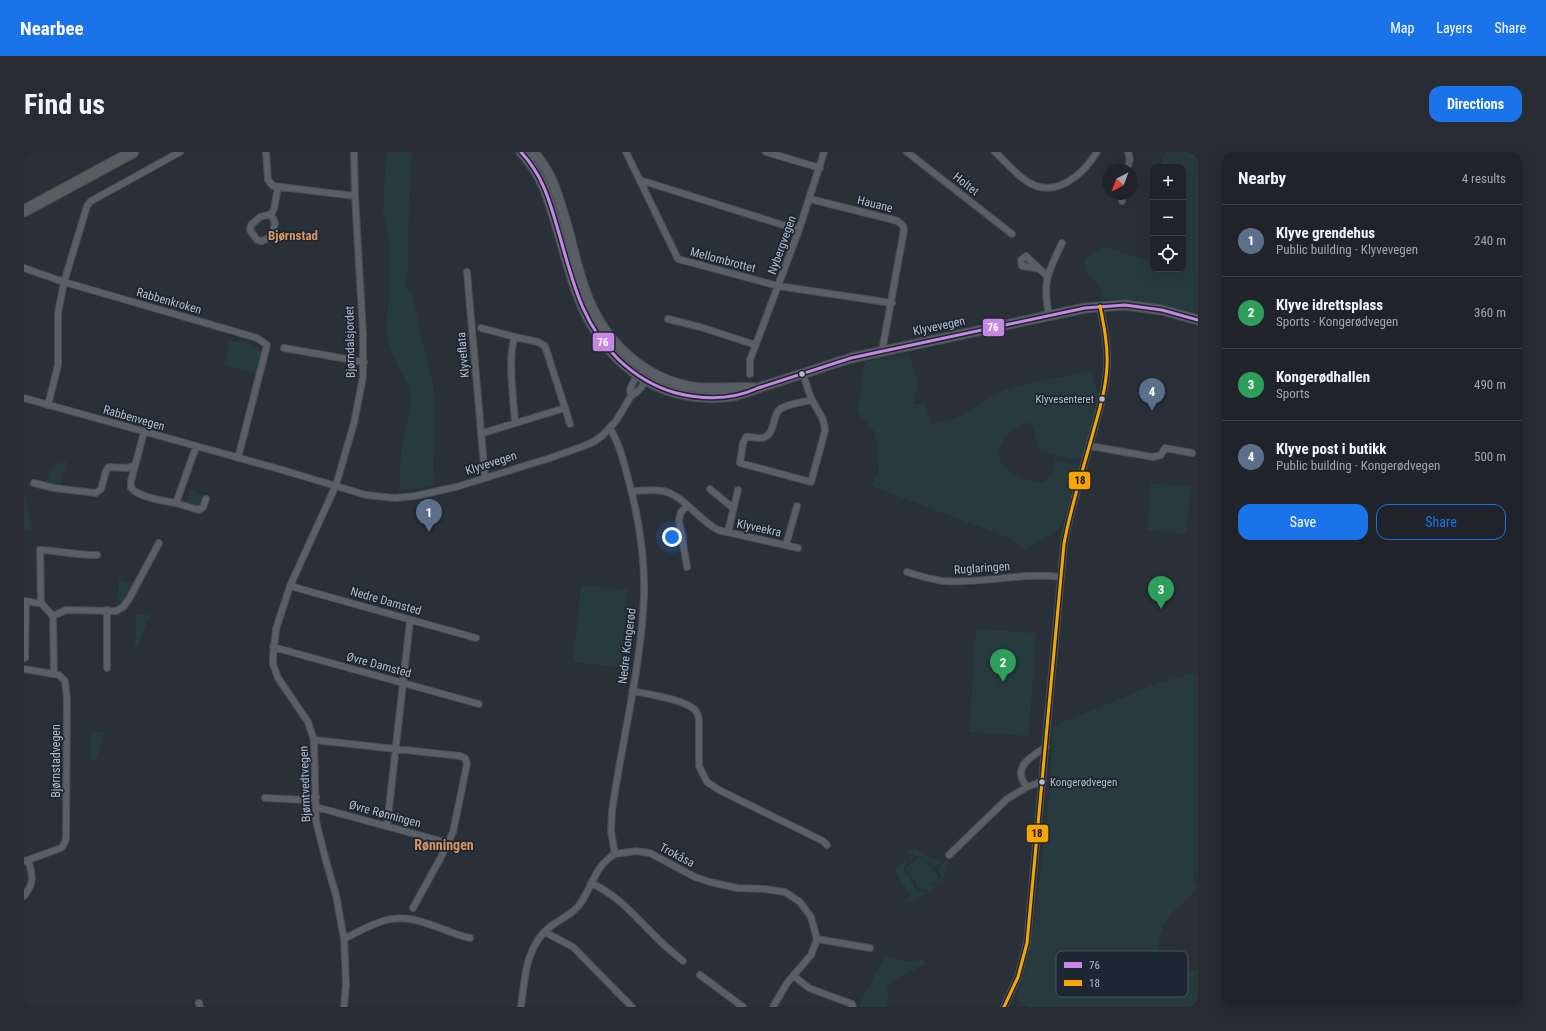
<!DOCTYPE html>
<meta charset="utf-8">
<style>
body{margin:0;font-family:"Roboto Condensed",sans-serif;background:#282c32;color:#f1f3f6}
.controls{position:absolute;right:12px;top:12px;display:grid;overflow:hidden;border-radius:8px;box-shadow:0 4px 16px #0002}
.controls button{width:36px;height:36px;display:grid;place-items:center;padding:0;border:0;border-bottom:1px solid #3d4147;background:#20242a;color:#f1f3f6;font:20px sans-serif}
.compass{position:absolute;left:1078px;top:12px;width:36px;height:36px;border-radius:50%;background:#20242a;box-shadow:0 4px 16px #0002;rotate:221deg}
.you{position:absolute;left:648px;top:385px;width:14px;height:14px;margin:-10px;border:3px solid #fff;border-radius:50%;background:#1a73e8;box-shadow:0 0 0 6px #1a73e833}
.badge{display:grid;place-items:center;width:26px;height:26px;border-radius:50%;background:#1a73e8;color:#fff;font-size:13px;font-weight:700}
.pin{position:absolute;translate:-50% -33px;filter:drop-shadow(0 1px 2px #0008)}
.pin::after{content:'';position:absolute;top:21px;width:14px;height:12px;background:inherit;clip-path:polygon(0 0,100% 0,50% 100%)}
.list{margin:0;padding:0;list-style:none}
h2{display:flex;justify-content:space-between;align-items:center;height:52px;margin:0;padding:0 16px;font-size:17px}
h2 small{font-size:13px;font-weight:400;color:#a2a4a8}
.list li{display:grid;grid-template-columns:26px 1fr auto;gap:12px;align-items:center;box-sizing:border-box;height:72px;padding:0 16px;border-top:1px solid #3d4147}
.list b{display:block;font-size:15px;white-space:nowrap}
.list p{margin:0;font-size:13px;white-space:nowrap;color:#a2a4a8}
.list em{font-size:13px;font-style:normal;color:#a2a4a8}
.actions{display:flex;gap:8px;padding:12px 16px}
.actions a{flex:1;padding:9px 0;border:1px solid #1a73e8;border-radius:12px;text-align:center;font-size:14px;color:#1a73e8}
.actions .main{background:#1a73e8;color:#fff}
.icon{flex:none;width:22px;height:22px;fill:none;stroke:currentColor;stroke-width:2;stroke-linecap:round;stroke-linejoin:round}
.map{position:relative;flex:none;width:1174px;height:855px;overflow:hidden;border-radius:12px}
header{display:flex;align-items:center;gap:24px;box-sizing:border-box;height:56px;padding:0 20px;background:#1a73e8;color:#fff}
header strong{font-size:19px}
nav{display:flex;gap:22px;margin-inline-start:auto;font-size:14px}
.intro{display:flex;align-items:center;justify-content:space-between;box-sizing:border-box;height:96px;padding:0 24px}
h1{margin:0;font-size:28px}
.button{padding:10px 18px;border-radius:12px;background:#1a73e8;color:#fff;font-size:14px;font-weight:700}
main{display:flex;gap:24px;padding:0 24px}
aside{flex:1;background:#20242a;border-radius:12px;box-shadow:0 4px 16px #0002}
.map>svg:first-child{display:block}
.green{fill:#273a3e}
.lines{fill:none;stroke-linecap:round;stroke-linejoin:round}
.street-casing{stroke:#484c53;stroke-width:8}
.secondary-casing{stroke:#484c53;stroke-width:11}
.highway-casing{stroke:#474c53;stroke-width:13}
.street{stroke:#5a5e66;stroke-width:6}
.secondary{stroke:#595d64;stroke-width:9}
.highway{stroke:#5a5d60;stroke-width:11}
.bus-1-casing{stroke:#1d2633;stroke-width:6}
.bus-2-casing{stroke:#1d2633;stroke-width:6}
.bus-1{stroke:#c787e3;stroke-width:3}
.bus-2{stroke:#f7a600;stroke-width:3}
.bus-dot{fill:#b4bcc9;stroke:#1d2633;stroke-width:1.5}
.labels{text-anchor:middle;stroke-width:3.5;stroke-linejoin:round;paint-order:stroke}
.bus-label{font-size:11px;fill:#b4bcc9;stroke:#1d2633;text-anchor:end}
.street-label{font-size:12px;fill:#b4bcc9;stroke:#1d2633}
.neighbourhood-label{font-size:13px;font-weight:bold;fill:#d59563;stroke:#1d2633}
.quarter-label{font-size:14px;font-weight:bold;fill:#d59563;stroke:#1d2633}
.key{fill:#1d2633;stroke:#4a5360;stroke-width:1}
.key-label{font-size:11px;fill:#b4bcc9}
.line-badge{stroke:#1d2633;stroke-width:1.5}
.badge-label{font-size:11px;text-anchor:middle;font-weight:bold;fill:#fff}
.pale-badge-label{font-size:11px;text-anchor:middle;font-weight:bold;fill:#111}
</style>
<header>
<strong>Nearbee</strong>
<nav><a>Map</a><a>Layers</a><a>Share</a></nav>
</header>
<div class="intro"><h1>Find us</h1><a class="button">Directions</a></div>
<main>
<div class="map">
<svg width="1174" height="855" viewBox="0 0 1174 855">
<rect width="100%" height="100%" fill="#2a3038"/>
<path class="green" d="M362,0H388L385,45L384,118L381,136L389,142L395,176L409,231L411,276L409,316L411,332L391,337L375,339L377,300L387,250L385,235L370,206L362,181L365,142V89L359,60Z
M1142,0H1174V161C1141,153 1113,147 1078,147C1076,127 1070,131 1060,116L1062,106L1073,98L1080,95L1123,108L1129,98V117H1159V15H1136Z
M205,189C214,190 234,190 237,200C239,205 234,216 233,222L200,213Z
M885,202L895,232L889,252L902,251L906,273L930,267L971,243L988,235L1067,219L1075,245L1060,305L1048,307L1017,299C1008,292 1014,277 1005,271C996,271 990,276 984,283C981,287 976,291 975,296C969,316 1004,333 1020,330L1029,320L1031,308L1053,313L1055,317L1037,376L1002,398L985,386L847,334L855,317L853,293L850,279L833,260L841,209Z
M43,309L36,334L34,335L21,332L28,314Z
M1127,331L1167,335L1162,382L1123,378Z
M166,338L180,343L176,355L162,351Z
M0,339L9,378H0Z
M95,427L108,433L109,435L102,449L94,455Z
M557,433L604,438L596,515L549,510Z
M112,463H126L111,500Z
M952,477L1012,481L1005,584L945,580Z
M1174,520V718L1169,722L1168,726L1172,734C1168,746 1158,750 1150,759C1136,773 1132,795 1136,814L1143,816L1174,819V855H1005L992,847L1002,816L1008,787L1026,638L1029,574L1134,531Z
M69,580H81L72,608H66V582Z
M888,694L905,706L917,709L912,714L910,712L911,714L910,716L898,704H890L887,709L885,706L890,703L888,701L885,703L884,700Z
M896,705L899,706L909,717L908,719H911L914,724V726L911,730L909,728L907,733L908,734L910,732L911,736L903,741L901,739L904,738L903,737L898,738L893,735L891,729L888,728L887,723L882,718V715Z
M922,708H924C923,717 921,727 913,732L912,731L917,725L914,716Z
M882,709L883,711L880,714V720L886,724V729L889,730L890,735L892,738L900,740L901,742L888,749L879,751L877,750L887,744L870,718L874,713Z
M861,805L879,809L899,808L901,812L869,828L863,834L865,847L862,855H836L837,849L857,811Z"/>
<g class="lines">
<g class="street-casing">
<path id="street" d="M242,0L244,28L249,34L331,44
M602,0L654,107L754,134L868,151
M742,0L796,16
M883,0L988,82
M971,0C982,10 991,22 1004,30C1031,47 1059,23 1073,0
M1103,18L1106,7L1104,0
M616,28L775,78
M1097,42L1098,49
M786,47L874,69L879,74L880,78L858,199
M247,62L251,71L248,85L238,89L233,88L226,78L227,73L236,65L247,62L250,57L254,35
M0,116L40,130L233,186L243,193L214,306
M1016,117L998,114L997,108L1002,104C1009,111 1016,117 1023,124
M443,120L461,325
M1025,163C1018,129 1024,121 1038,91
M644,167L676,175L732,193
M457,176L491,185
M260,196L340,210
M779,221C782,230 784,240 788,248C794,260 801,266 801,279L787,330L716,311L719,291L722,285C728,284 736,288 741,285C751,280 748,266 755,258C759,253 780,250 787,248
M726,222V208L775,78L800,0
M607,244C614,240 620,234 622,226
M0,246L255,317L342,343L371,346L391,344L432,335L526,306L560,294L571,289L579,283L592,269L607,244L606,237L613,223L623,218
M24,253L34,213V161L40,130L63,54L67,49L156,0
M541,256L546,272
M586,276C596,293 600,311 605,330C615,367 621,406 620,444C617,516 598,588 588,659L587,679L591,702L612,699L626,701L671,725L686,730L713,736L741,737L761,740L776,750L787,765L793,787L787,803L763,831L749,855
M120,280L107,329V336C114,345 140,349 152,351L172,295
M457,283L462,280L541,256L521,194L514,190L491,185C483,202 490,251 491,271
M1066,294L1129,305L1137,303L1141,296L1168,301
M10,331L30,336L72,341L77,337L82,319L85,315L104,316L111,313
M686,337L709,356
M608,339C618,339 630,337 639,339C661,344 674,368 694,378L774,396
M152,351L175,358L179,355L182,347
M663,354L657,360L655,368L663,415
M704,380L714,338
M762,393L773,354
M883,420C895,424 906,427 919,429C958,432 997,420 1037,425
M266,434L452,486
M0,449L13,451H17L29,464L30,522
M17,451L16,398C36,399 53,403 73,403
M29,464L42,458L92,459L99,455L105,447L135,391
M249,495L455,552
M1,506L2,449
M83,516V458
M0,517L35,523L41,529L43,547L42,687L39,694L37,696L4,708
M608,539C623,542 659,547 670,557C674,560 674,564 675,568V614L683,630L695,638L799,689L803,693
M290,588L436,604L441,606L443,612L429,680L416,707L389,756
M1003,635C987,616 1006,605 1022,595
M241,646L282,648L292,645
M292,655L424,691
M363,674L386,468
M925,703L983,647L1003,635L1019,629
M0,709L4,708C9,724 11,730 0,744
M567,731C593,743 607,760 627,780C637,791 648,800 659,809
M521,780L549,795L608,855
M320,787C332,781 345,773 359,769C389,759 418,780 446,786
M793,787L846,796
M676,823L719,855
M770,824L785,836L828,852L829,855
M175,851L176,855
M320,855L322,832L320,787L312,743L302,709L292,669L290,588L284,570L254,526L249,512V505L252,477L266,434L312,333L330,271L339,225V181L331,44L330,0
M497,855C501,826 501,794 527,774C538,766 551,761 558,749C569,732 572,713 591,702
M980,855L994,825L1003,791L1040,392C1047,353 1060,315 1070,277C1076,256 1082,236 1083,214C1084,194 1080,174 1076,154"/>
</g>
<g class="secondary-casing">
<path id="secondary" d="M497,0C519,24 525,47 534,78C548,126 557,172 595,208C611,223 630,235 652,241C680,248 708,248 734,236L827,206L1061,156L1101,153L1138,158L1174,168
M509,0C529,20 535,48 543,74C549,96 554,120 562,141C579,188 619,227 669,235C691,238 712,234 733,236"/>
</g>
<g class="highway-casing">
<path id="highway" d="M0,59L109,0"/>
</g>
<use href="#street" class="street"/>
<use href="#secondary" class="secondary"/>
<use href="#highway" class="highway"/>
<g class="bus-1-casing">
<path id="bus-1" d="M497,0C519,24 525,47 534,78C548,126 557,172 595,208C611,223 630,235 652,241C680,248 708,248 734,236L827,206L1061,156L1101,153L1138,158L1174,168"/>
</g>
<g class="bus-2-casing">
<path id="bus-2" d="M980,855L994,825L1003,791L1040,392C1047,353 1060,315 1070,277C1076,256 1082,236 1083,214C1084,194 1080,174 1076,154"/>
</g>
<use href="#bus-1" class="bus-1"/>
<use href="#bus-2" class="bus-2"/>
</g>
<g class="bus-dot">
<circle cx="778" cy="222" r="3.5"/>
<circle cx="1078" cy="247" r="3.5"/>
<circle cx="1018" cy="630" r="3.5"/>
</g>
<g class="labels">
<g class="bus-label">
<text x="1070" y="251">Klyvesenteret</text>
<text x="1026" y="634" text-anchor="start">Kongerødvegen</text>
</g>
<g class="street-label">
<text transform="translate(942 32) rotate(38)" y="4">Holtet</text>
<text transform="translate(851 52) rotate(14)" y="4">Hauane</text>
<text transform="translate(758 93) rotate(-70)" y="4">Nybergvegen</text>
<text transform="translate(699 108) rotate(15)" y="4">Mellombrottet</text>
<text transform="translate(145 149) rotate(16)" y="4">Rabbenkroken</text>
<text transform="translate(915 174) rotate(-12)" y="4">Klyvevegen</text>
<text transform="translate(326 190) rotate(-91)" y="4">Bjørndalsjordet</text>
<text transform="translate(439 203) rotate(-95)" y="4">Klyveflata</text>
<text transform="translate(110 266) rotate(16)" y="4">Rabbenvegen</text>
<text transform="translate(467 311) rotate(-18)" y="4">Klyvevegen</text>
<text transform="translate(735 376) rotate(12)" y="4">Klyveekra</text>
<text transform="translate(958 416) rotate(-4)" y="4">Ruglaringen</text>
<text transform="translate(362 449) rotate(16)" y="4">Nedre Damsted</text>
<text transform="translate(603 494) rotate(-83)" y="4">Nedre Kongerød</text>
<text transform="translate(355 513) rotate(15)" y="4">Øvre Damsted</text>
<text transform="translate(32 609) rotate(-90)" y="4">Bjørnstadvegen</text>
<text transform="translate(281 632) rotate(-92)" y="4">Bjørntvedtvegen</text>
<text transform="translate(361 662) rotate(15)" y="4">Øvre Rønningen</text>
<text transform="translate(653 703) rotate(28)" y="4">Trokåsa</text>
</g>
<g class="neighbourhood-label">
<text x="269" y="88">Bjørnstad</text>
</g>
<g class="quarter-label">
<text x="420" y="698">Rønningen</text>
</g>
</g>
<rect x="1032" y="799" width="132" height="46" rx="6" class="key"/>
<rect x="1040" y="810" width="18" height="6" fill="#c787e3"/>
<rect x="1040" y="828" width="18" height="6" fill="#f7a600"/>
<g class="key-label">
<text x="1065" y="817">76</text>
<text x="1065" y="835">18</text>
</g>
<g class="line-badge">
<rect x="958" y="166" width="23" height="19" rx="4" fill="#c787e3"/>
<rect x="568" y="180" width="23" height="20" rx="4" fill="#c787e3"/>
<rect x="1044" y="319" width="23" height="19" rx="4" fill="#f7a600"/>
<rect x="1002" y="672" width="23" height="19" rx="4" fill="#f7a600"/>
</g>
<g class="badge-label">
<text x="969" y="179">76</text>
<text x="579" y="194">76</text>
</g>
<g class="pale-badge-label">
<text x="1056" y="332">18</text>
<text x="1013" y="685">18</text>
</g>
</svg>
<div class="controls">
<button>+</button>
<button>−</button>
<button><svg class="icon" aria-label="locate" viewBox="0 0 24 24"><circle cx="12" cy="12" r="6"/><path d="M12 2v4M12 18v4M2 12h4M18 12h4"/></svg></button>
</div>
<svg class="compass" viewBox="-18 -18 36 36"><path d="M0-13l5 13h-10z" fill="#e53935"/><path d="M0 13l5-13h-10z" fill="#a2a4a8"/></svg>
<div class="you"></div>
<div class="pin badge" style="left:405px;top:380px;background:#5c6f8a">1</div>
<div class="pin badge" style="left:979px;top:530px;background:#2e9e5b">2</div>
<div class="pin badge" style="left:1137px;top:457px;background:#2e9e5b">3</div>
<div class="pin badge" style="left:1128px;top:259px;background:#5c6f8a">4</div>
</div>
<aside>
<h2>Nearby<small>4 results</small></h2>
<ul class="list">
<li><span class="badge" style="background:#5c6f8a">1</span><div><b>Klyve grendehus</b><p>Public building · Klyvevegen</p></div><em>240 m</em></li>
<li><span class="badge" style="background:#2e9e5b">2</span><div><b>Klyve idrettsplass</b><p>Sports · Kongerødvegen</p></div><em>360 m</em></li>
<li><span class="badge" style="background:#2e9e5b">3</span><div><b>Kongerødhallen</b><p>Sports</p></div><em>490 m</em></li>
<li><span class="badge" style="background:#5c6f8a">4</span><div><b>Klyve post i butikk</b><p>Public building · Kongerødvegen</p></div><em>500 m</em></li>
</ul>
<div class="actions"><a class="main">Save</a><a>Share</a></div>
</aside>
</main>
